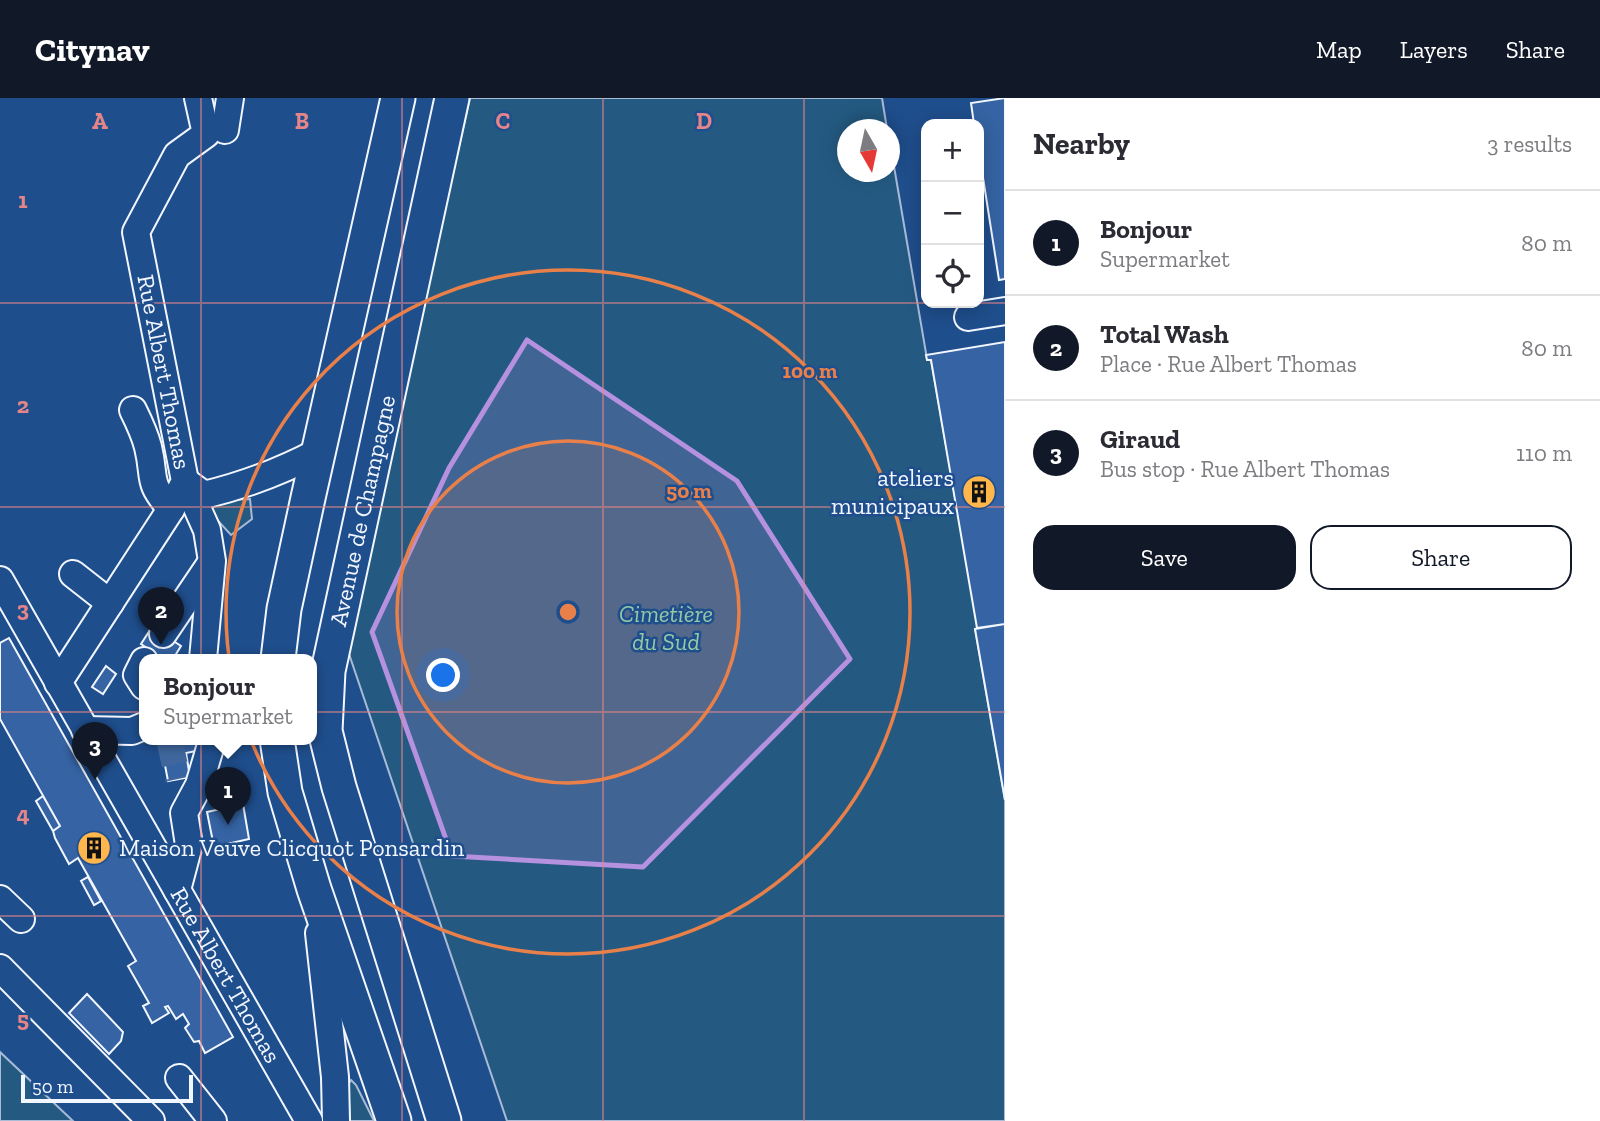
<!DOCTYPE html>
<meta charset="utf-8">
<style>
body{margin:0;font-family:"Zilla Slab",serif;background:#f2f2f3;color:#2b2b33}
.controls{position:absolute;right:21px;top:21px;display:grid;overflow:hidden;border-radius:14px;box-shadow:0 4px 18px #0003}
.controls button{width:63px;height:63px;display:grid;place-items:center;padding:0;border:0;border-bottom:2px solid #e1e1e2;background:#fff;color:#2b2b33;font:35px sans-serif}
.compass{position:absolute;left:837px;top:21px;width:63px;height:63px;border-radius:50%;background:#fff;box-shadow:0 4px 18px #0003;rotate:171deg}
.scale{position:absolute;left:21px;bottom:18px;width:172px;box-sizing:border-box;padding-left:7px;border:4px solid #f2f6ff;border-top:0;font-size:19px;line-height:24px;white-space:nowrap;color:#f2f6ff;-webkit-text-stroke:5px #1f4e8c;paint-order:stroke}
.you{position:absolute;left:444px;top:578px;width:24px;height:24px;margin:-18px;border:5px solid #fff;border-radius:50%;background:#1a73e8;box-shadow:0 0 0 10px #1a73e833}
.badge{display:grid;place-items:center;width:46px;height:46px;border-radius:50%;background:#111827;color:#fff;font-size:23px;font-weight:700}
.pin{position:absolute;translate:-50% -58px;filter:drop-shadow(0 2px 4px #0008)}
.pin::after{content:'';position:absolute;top:37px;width:24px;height:21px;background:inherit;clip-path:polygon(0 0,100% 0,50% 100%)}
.popup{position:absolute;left:139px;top:556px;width:178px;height:91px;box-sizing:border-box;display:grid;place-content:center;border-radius:14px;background:#fff;filter:drop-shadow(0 2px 5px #0005);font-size:23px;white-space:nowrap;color:#7c7c81}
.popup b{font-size:26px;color:#2b2b33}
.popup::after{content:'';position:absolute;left:50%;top:100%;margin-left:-14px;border:14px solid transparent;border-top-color:#fff}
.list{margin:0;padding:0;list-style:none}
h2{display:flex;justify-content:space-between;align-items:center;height:91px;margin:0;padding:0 28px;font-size:30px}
h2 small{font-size:23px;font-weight:400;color:#7c7c81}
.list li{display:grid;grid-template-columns:46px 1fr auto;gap:21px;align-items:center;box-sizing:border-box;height:105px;padding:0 28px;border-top:2px solid #e1e1e2}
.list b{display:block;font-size:26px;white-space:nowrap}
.list p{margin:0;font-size:23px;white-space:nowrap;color:#7c7c81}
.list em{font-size:23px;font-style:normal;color:#7c7c81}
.actions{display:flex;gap:14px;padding:21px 28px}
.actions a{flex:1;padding:16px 0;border:2px solid #111827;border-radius:21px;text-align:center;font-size:24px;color:#111827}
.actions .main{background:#111827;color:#fff}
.icon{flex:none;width:38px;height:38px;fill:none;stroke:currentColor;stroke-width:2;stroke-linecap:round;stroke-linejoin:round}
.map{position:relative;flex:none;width:1005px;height:1023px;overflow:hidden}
header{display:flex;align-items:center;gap:42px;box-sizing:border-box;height:98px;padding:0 35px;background:#111827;color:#fff}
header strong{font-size:33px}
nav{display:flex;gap:38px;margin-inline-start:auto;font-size:24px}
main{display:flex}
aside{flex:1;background:#fff}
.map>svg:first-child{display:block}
.green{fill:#245a82;stroke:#a8bbd7;stroke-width:2}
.building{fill:#3563a3;stroke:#f2f6ff;stroke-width:2}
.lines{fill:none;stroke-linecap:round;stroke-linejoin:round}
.minor-tunnel{stroke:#3f679d;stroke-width:26;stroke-dasharray:26 13;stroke-linecap:butt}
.minor-casing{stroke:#f2f6ff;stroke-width:30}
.major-casing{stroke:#f2f6ff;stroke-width:37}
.minor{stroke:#1f4e8c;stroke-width:26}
.major{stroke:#1f4e8c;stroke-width:33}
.marked{fill:#b691df;fill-opacity:0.2;stroke:#b691df;stroke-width:5;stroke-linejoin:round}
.grid{fill:none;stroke:#e38589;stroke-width:2;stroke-opacity:0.55}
.ring{fill:none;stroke:#ea8049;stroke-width:3.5}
.labels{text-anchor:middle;stroke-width:5;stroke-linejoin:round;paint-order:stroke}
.street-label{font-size:24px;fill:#f2f6ff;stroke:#1f4e8c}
.poi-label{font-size:24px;fill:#f2f6ff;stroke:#1f4e8c;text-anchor:end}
.park-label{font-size:24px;font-style:italic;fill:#97c8a6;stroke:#1f4e8c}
.grid-label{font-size:23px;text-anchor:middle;font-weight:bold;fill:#e38589;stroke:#1f4e8c;stroke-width:5;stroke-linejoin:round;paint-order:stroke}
.centre{fill:#ea8049;stroke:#1f4e8c;stroke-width:3.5}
.ring-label{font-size:21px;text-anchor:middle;font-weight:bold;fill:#ea8049;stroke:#1f4e8c;stroke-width:5;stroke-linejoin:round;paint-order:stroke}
</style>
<header>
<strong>Citynav</strong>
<nav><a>Map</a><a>Layers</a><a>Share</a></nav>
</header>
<main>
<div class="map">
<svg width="1005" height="1023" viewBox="0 0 1005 1023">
<rect width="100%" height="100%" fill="#1f4e8c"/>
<path class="green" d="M470,0H882L887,31L848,32V74H890V45L927,261L931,262L978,530L975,531L1005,702V1023H507L346,547Z
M250,401L252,421L231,437L209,413L214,403Z
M0,954L73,1023H0Z
M351,982L356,987L374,1023H350L348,987Z"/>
<path class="building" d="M1005,0V181L999,182L979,54V26H974L971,5Z
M1005,244V526L977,530L931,262H927L926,257Z
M1005,526V702L975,531Z
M152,529L181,548L173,561H163L141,546Z
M9,540L233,939L205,955L199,943L194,944L185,930L189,926L183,916L176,921L168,908L165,909L169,915L152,925L143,908L149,905L128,868L136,863L78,760L69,766L55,740L53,733L60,728L0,621V545Z
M106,568L116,576L103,596L92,589Z
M160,641H229L230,646L186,655L190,679L168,683Z
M43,698L60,728L53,733L36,703Z
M243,706L249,741L214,749L207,714Z
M88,779L101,803L94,807L81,783Z
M87,896L123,934L121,943L109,956L69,915Z"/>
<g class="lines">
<path class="minor-tunnel" d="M169,641L178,681"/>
<g class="minor-casing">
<g id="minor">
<path d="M225,32L230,0"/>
<path d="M968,219L1005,213"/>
<path d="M133,312C139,324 145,337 148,349C156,382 146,382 171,411"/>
<path d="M185,383L207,432L212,463L203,561"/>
<path d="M185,383L204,397C246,387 280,374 318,354"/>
<path d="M73,476L110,505"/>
<path id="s1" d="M0,482L309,1023"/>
<path d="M163,536L211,465"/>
<path d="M144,563L137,577L144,588"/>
<path d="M58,585L171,411L185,383L136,134L177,57L206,36L198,0"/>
<path d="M85,632L132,633L144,628"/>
<path d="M177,792L189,747L184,715L199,687L210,650"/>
<path d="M0,801L21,821"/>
<path d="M319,835L335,979L336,1023"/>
<path d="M0,870L151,1023"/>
<path d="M179,980L213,1023"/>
</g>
</g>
<g class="major-casing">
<g id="major">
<path d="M278,561L284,511L308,400L398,0"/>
<path d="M277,641L285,694L314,791L394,1023"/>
<path id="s2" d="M444,1023L339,689L325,633L328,573L452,0"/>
</g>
</g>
<use href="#minor" class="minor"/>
<use href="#major" class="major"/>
</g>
<path class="marked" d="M527,242L737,383L850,561L643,769L452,758L372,534L449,370Z"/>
<path class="grid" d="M201,0V1023M402,0V1023M603,0V1023M804,0V1023M0,205H926M979,205H1005M0,409H1005M0,614H1005M0,818H1005"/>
<circle cx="568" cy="514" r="171" fill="#ea8049" fill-opacity=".12"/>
<g class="ring">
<circle cx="568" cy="514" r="171"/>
<circle cx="568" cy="514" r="342"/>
</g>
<defs>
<g id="building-disc" transform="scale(1.75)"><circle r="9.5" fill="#ffb74d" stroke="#1f4e8c"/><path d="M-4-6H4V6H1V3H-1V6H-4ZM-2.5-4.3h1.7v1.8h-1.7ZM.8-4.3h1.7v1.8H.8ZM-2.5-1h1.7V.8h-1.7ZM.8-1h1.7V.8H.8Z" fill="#111"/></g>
</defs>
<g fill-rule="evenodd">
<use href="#building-disc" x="979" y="394"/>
<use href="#building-disc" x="94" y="750"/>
</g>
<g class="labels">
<g class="street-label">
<text transform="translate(164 274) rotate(79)" y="8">Rue Albert Thomas</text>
<text dy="8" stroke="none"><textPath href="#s2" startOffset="632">Avenue de Champagne</textPath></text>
<text dy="8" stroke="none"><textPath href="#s1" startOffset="455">Rue Albert Thomas</textPath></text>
</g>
<g class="poi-label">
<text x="954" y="388">ateliers<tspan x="954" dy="28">municipaux</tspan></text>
<text x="119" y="758" text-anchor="start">Maison Veuve Clicquot Ponsardin</text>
</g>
<g class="park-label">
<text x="666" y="524">Cimetière<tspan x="666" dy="28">du Sud</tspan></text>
</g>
</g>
<g class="grid-label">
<text x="100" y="31">A</text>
<text x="302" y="31">B</text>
<text x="503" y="31">C</text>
<text x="704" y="31">D</text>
<text x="23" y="110">1</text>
<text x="23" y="315">2</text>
<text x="23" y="519">3</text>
<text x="23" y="724">4</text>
<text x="23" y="929">5</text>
</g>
<circle cx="568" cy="514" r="10" class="centre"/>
<g class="ring-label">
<text x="810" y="280">100 m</text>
<text x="689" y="400">50 m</text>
</g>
</svg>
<div class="controls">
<button>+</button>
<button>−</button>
<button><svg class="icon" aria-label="locate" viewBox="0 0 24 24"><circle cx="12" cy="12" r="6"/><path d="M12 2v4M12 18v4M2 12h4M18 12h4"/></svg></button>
</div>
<svg class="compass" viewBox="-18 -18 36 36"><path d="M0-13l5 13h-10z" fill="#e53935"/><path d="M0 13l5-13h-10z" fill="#7c7c81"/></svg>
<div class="scale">50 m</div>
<div class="you"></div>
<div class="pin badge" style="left:228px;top:727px">1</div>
<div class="popup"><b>Bonjour</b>Supermarket</div>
<div class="pin badge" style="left:161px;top:547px">2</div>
<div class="pin badge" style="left:95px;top:682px">3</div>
</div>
<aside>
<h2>Nearby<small>3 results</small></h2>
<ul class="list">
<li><span class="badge">1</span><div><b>Bonjour</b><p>Supermarket</p></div><em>80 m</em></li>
<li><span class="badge">2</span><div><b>Total Wash</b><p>Place · Rue Albert Thomas</p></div><em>80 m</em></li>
<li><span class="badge">3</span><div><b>Giraud</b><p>Bus stop · Rue Albert Thomas</p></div><em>110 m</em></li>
</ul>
<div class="actions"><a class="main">Save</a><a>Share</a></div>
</aside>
</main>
